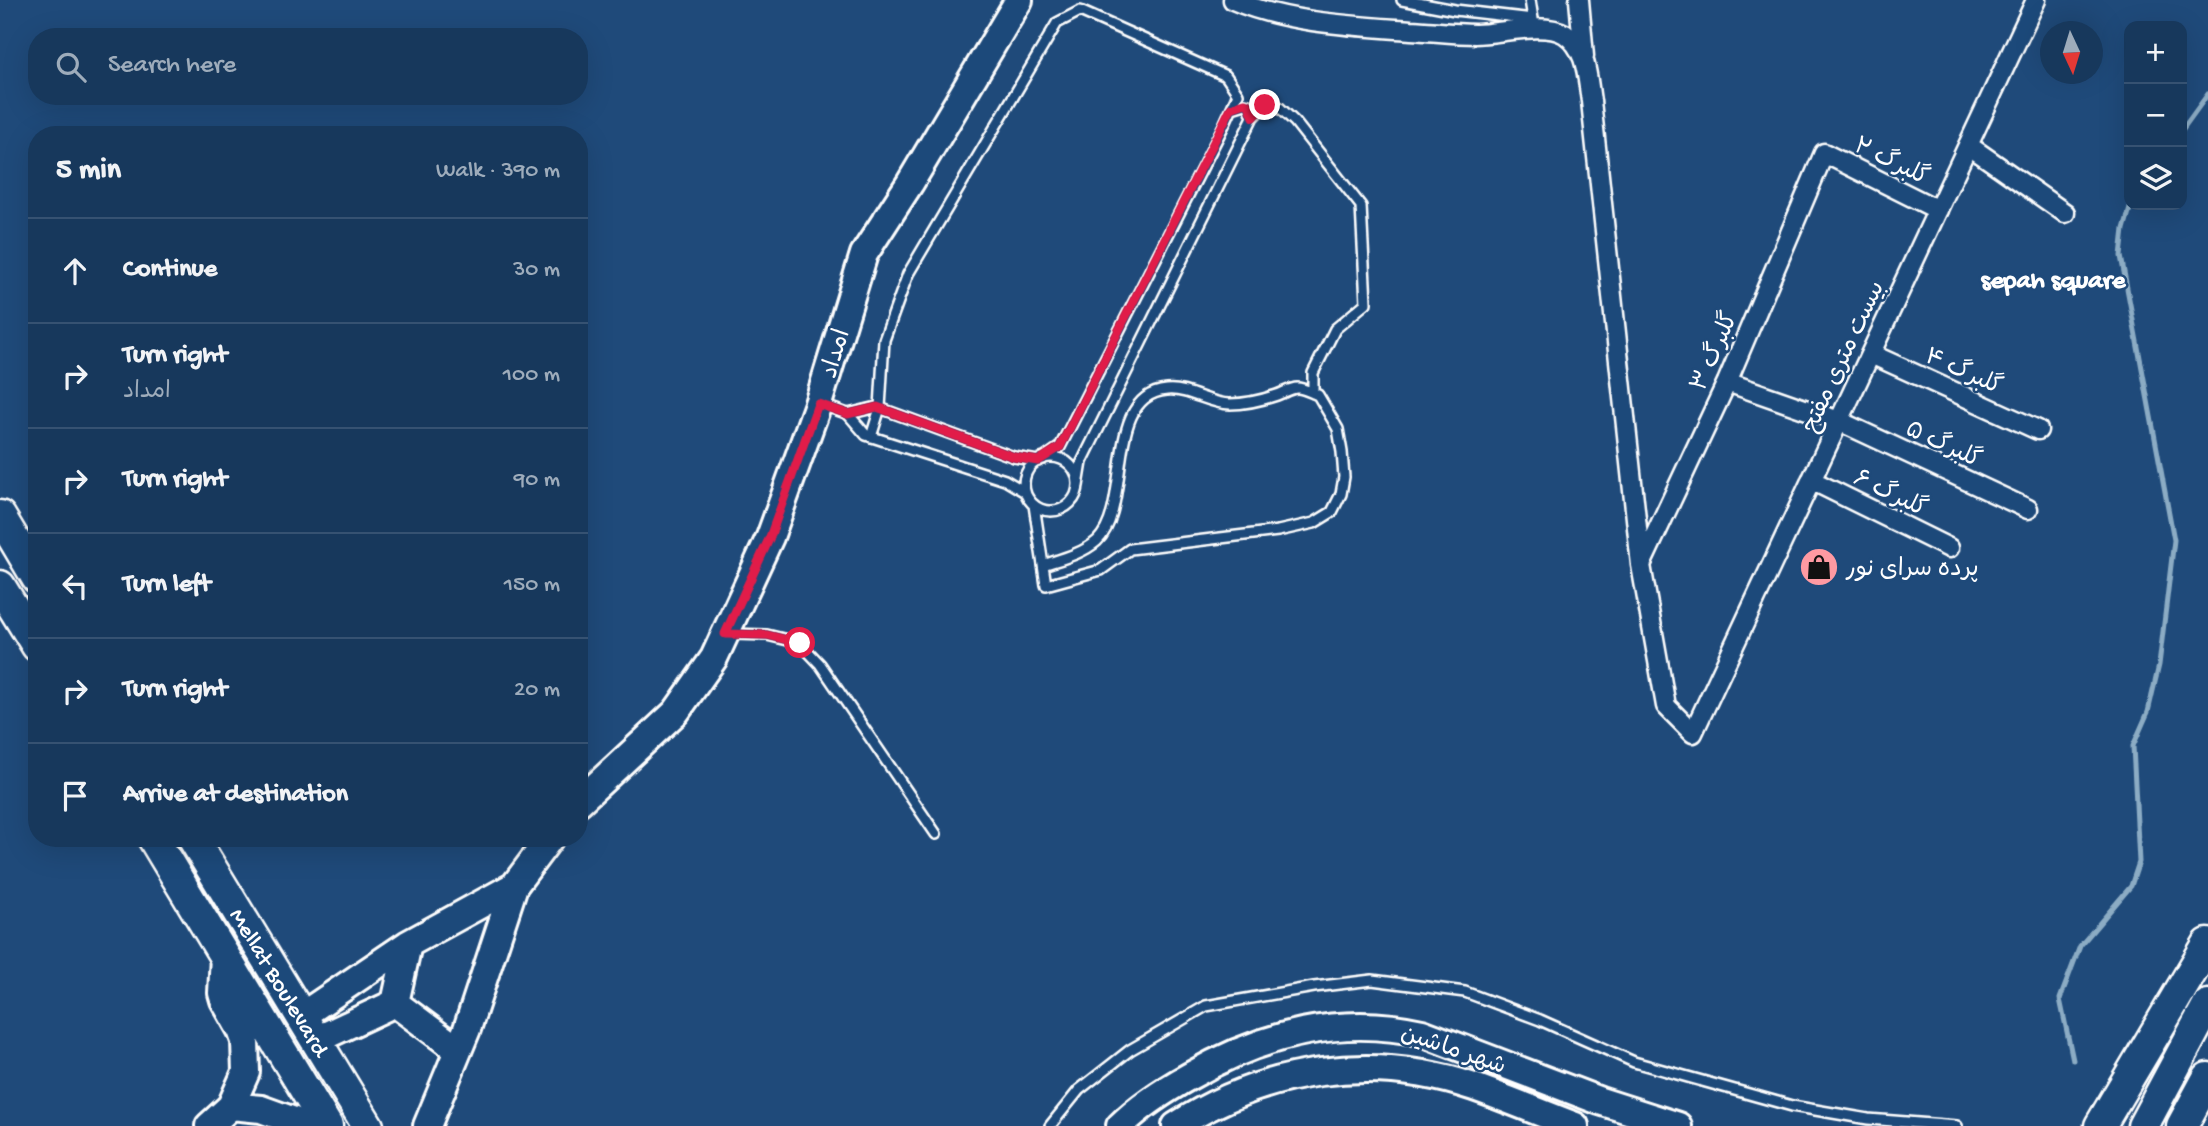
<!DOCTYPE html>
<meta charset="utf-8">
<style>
body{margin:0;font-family:"Gochi Hand","Playpen Sans Arabic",sans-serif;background:#203f62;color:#f1f3f6}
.controls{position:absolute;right:21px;top:21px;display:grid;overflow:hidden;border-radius:14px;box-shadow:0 7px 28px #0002}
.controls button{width:63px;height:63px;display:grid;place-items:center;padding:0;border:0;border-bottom:2px solid #365272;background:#17385c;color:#f1f3f6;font:35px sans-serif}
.compass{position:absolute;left:2040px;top:21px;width:63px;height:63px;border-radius:50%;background:#17385c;box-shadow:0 7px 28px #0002;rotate:176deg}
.stop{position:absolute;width:21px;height:21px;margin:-16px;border:5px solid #e11d48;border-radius:50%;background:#fff}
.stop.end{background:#e11d48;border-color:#fff;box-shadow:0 2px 7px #0008}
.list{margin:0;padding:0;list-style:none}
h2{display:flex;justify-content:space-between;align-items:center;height:91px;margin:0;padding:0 28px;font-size:30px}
h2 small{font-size:23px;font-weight:400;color:#9eacbb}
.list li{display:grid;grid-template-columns:46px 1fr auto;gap:21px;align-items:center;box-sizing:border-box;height:105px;padding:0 28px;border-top:2px solid #365272}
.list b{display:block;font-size:26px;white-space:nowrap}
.list p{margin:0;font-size:23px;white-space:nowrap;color:#9eacbb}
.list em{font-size:23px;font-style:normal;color:#9eacbb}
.icon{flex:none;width:38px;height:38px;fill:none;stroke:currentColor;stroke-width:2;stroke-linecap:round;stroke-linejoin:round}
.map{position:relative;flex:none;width:2208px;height:1126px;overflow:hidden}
.search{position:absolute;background:#17385c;box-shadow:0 7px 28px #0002;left:28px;top:28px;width:560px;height:77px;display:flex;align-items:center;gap:18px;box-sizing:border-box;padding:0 24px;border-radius:28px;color:#9eacbb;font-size:26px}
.panel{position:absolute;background:#17385c;box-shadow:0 7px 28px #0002;left:28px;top:126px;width:560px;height:721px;border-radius:28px}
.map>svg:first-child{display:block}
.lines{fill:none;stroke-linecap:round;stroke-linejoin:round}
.stream{stroke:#8cacc4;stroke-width:5}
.lane-casing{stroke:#fff;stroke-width:14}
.street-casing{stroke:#fff;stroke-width:23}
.secondary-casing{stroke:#fff;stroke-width:32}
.primary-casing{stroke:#fff;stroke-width:35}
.lane{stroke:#1f4a7a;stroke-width:9}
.street{stroke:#1f4a7a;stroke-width:18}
.secondary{stroke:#1f4a7a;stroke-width:26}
.primary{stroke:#1f4a7a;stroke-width:30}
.route{stroke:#e11d48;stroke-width:9}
.labels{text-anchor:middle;stroke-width:5;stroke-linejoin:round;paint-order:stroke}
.street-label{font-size:24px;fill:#fff;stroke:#1f4a7a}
.poi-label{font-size:24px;fill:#fff;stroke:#1f4a7a;text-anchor:start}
.neighbourhood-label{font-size:26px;font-weight:bold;fill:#fff;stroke:#1f4a7a}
</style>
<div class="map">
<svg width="2208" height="1126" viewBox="0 0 2208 1126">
<rect width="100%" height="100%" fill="#1f4a7a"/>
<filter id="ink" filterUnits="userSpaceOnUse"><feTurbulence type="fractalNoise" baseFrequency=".0143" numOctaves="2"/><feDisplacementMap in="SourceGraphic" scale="14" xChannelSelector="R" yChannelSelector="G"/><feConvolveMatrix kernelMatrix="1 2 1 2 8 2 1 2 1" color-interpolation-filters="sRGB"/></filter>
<g filter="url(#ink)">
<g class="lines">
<path class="stream" d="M2182,130L2208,94
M2073,1060L2060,999L2080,946L2131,886L2139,862L2133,746L2148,712L2159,665L2174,540L2121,256L2124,229L2131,205"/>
<g class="lane-casing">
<path id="lane" d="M1402,0L1455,10L1533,19L1530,0
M1232,108L1245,104L1249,105L1253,117
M820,404L848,414
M871,437L880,408L884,340L908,274L1057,23L1080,11L1226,76L1238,94L1224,125L1060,447L1043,459
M1024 484a27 27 0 1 1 54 0a27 27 0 1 1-54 0Z
M1078,486L1082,462L1253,117L1265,105L1279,107L1295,122L1361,206L1366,303L1335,329L1313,373V393
M1025,492L1005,480L866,435L848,414L877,407L1014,457L1038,461
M1034,505L1046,585L1101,570L1130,549L1278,531L1314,523L1332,512L1341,494L1344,477L1342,452L1338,429L1318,395C1312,393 1304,388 1297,388C1291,388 1283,393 1277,395C1262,400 1246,404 1230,404C1209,404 1189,388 1167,390C1103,395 1133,507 1097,541C1082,554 1061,559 1043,565
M731,634L767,635L800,643L820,664L936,834
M1050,1126L1079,1090L1130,1050L1206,1006L1314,987L1372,980L1465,992L1540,1020L1634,1062L1792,1106L1868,1119L1957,1126"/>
</g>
<g class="street-casing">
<path id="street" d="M1233,0C1285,23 1355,26 1411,30C1432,31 1454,34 1475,34C1499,34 1544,21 1565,34C1587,49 1587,76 1591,101L1641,565L1666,706L1693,733L2036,0
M1579,0L1584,56
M1968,145L2065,213
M1871,354L2038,430
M1727,382L1839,421L2028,509
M1811,480L1949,548
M1641,565L1727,382L1824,153L1938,210"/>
</g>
<g class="secondary-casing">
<path id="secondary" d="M579,802L676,712L714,658L770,537L818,404L864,254L910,183L1019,0
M408,944L395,1003L458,1050
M300,1017L408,944L514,886
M316,1040L395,1003
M231,1106L261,1109L308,1126
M209,1126L231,1106L246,1072L245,1041L241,1030L224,1000L222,993L224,956
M427,1126L467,1029L514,886L550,838
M1120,1126C1140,1106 1165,1090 1190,1076C1261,1035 1341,1014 1422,1033L1600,1101L1678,1126
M1176,1126C1266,1068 1373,1053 1474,1087C1508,1099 1541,1113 1575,1126"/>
</g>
<g class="primary-casing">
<g id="primary">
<path d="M0,516L37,578"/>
<path d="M0,586L37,646"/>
<path d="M153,838L327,1126"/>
<path id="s1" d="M193,838L368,1126"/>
<path d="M2100,1126L2208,944"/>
<path d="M2143,1126L2208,1005"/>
<path d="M2182,1126L2208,1078"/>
</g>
</g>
<use href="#lane" class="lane"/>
<use href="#street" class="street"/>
<use href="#secondary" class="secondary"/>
<use href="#primary" class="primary"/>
</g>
</g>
<g class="lines" filter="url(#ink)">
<path class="route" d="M800,643L767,635L725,634L770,537L818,404L848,414L877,407L1014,457L1038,461L1060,447L1231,108L1245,103L1249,105L1254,117L1265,105"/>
</g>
<defs>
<g id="shop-disc" transform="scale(2.0125)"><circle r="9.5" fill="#ff9aa2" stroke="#1f4a7a"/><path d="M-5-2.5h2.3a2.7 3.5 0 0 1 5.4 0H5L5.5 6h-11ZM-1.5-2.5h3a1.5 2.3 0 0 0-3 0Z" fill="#111"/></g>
</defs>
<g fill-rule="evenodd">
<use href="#shop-disc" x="1819" y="567"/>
</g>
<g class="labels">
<g class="street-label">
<text transform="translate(1892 160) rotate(26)" y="8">گلبرگ ۲</text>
<text transform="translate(1713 351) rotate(-66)" y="8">گلبرگ ۳</text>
<text transform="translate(834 353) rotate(-73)" y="8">امداد</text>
<text transform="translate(1842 356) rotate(-65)" y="8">بیست متری مفتح</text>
<text transform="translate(1964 370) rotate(24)" y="8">گلبرگ ۴</text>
<text transform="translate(1944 443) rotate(25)" y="8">گلبرگ ۵</text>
<text transform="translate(1891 492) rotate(26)" y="8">گلبرگ ۶</text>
<text dy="8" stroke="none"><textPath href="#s1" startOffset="168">Mellat Boulevard</textPath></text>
<text transform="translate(1454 1048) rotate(19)" y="8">شهر ماشین</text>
</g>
<g class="poi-label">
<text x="1846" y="575">پرده سرای نور</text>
</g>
<g class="neighbourhood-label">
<text x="2053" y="287">sepah square</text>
</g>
</g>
</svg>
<div class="controls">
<button>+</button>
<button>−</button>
<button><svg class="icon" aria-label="layers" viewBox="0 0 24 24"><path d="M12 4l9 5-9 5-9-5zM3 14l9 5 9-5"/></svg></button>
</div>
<svg class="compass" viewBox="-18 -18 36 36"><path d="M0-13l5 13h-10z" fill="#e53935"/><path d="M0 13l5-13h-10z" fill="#9eacbb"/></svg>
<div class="stop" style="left:800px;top:643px"></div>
<div class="stop end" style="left:1265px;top:105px"></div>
<div class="search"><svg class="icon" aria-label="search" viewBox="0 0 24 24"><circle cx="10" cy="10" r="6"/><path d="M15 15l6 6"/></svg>Search here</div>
<section class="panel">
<h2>5 min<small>Walk · 390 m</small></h2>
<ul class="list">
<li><svg class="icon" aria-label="ahead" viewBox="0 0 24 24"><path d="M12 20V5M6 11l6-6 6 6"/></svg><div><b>Continue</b></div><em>30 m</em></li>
<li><svg class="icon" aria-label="right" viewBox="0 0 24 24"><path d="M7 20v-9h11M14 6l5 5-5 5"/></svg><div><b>Turn right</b><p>امداد</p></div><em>100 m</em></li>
<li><svg class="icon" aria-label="right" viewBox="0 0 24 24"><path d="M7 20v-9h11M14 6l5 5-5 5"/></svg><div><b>Turn right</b></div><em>90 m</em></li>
<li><svg class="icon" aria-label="left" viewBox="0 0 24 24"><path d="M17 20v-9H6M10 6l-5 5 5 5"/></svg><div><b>Turn left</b></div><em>150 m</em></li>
<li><svg class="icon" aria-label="right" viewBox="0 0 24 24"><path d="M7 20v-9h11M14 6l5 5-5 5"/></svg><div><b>Turn right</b></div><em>20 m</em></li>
<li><svg class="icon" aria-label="arrive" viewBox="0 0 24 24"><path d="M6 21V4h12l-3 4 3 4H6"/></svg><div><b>Arrive at destination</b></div></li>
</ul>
</section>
</div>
